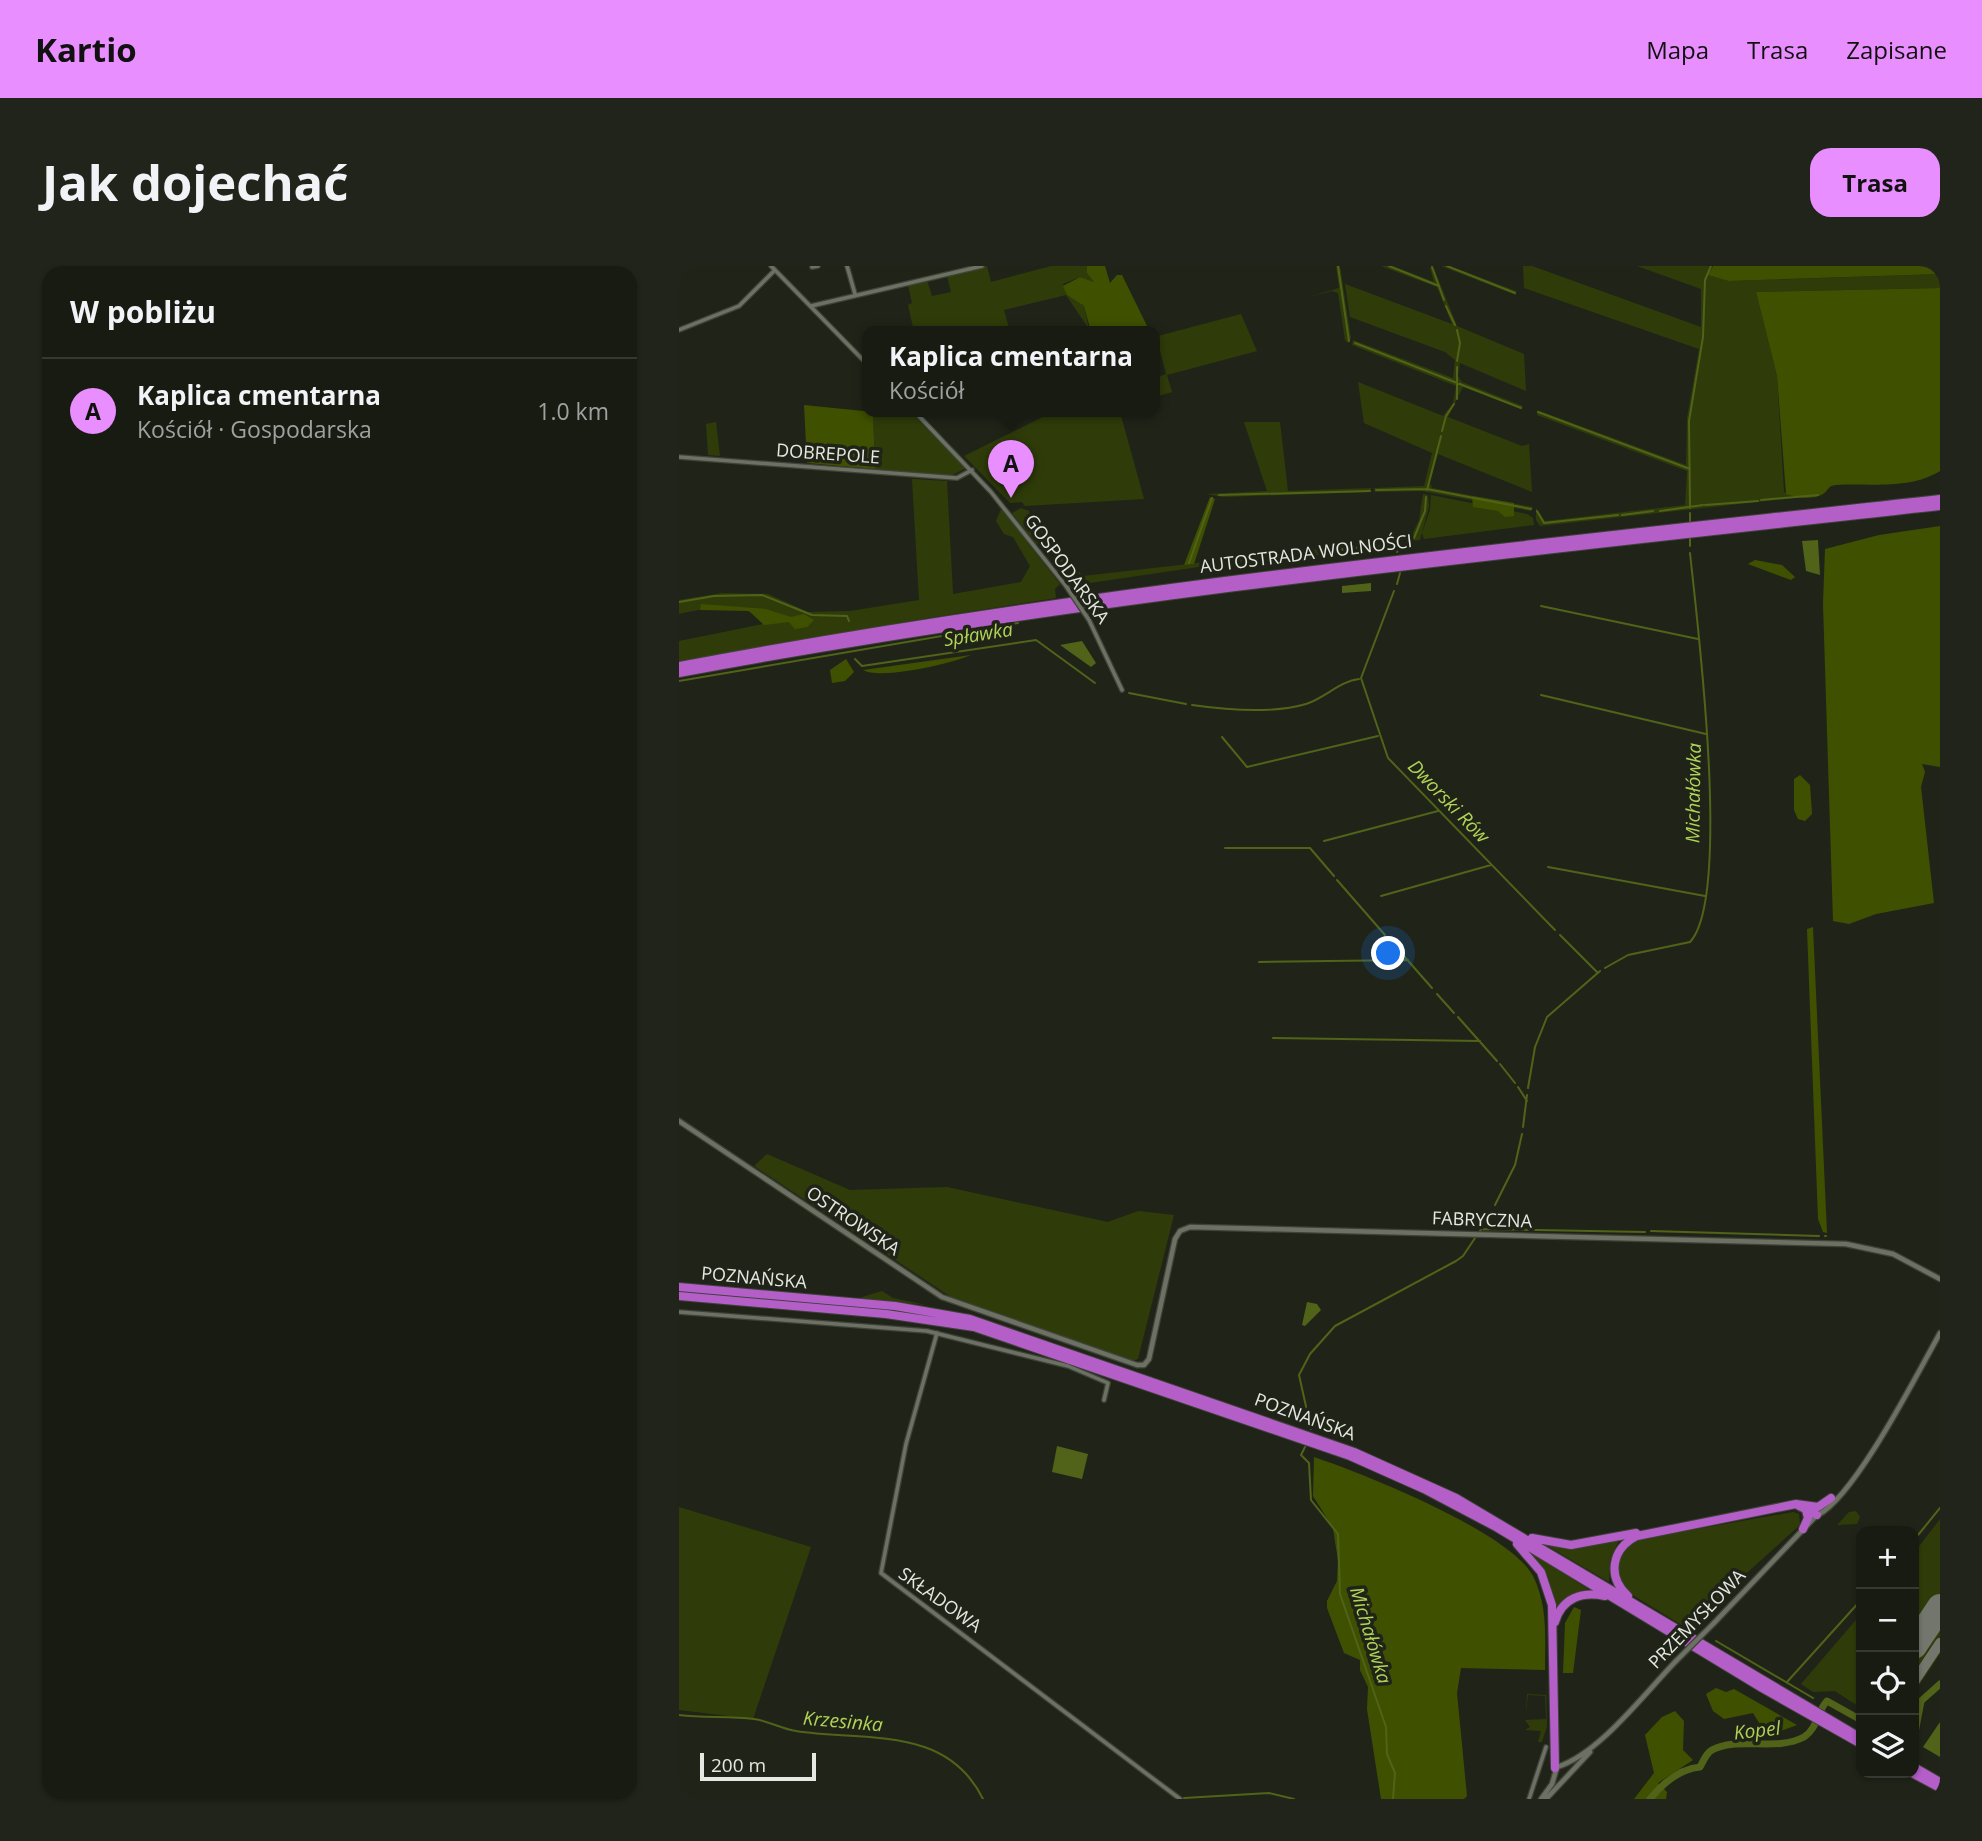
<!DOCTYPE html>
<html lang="pl">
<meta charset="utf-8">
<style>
body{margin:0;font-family:"Open Sans",sans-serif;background:#21241b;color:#f1f3f6}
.controls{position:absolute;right:21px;bottom:21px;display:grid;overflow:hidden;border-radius:14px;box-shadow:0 2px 5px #0004}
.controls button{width:63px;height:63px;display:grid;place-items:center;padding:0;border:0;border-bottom:2px solid #363932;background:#181b12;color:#f1f3f6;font:35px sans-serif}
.scale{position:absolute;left:21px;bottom:18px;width:116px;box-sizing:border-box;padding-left:7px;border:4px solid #e5e8e0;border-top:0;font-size:19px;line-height:24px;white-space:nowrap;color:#e5e8e0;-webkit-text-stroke:5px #202418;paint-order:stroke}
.you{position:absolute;left:710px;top:688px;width:24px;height:24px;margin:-18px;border:5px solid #fff;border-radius:50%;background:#1a73e8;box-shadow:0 0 0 10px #1a73e833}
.badge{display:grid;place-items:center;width:46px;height:46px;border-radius:50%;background:#e98efe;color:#111;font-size:23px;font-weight:700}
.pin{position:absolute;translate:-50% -58px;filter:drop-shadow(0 2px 4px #0008)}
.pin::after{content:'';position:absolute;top:37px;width:24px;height:21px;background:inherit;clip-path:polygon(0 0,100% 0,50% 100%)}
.popup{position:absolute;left:183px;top:60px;width:298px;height:91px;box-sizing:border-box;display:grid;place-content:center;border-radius:14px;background:#181b12;filter:drop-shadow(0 2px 5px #0005);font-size:23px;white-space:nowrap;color:#9fa19f}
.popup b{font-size:26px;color:#f1f3f6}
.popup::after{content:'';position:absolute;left:50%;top:100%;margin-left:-14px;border:14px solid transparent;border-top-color:#181b12}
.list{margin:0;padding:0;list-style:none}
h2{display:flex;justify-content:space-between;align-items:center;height:91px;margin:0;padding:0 28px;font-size:30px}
h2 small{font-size:23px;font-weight:400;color:#9fa19f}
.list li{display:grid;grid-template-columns:46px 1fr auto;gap:21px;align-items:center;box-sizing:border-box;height:105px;padding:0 28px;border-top:2px solid #363932}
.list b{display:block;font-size:26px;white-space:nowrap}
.list p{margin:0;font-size:23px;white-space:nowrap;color:#9fa19f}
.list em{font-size:23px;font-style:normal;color:#9fa19f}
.icon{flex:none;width:38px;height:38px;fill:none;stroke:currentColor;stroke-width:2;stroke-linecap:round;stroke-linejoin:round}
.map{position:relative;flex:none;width:1261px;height:1533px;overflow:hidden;border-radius:21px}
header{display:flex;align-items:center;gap:42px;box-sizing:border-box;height:98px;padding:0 35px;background:#e98efe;color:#111}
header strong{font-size:33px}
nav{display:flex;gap:38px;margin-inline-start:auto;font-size:24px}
.intro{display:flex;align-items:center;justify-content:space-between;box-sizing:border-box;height:168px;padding:0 42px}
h1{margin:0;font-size:49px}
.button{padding:18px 32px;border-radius:21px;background:#e98efe;color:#111;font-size:24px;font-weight:700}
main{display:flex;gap:42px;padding:0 42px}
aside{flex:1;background:#181b12;border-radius:21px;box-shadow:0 2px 5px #0004}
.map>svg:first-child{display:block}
.green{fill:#2f3c09}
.forest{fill:#3f5100}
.water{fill:#506319}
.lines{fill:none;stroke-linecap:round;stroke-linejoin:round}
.stream{stroke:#506319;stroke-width:2}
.river{stroke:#506319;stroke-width:7}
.taxiway{stroke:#72766c;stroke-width:10}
.runway{stroke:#72766c;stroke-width:26}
.minor-casing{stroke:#3e4239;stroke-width:6}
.tertiary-casing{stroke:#3e4239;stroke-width:7}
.motorway-casing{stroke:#3e4239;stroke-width:10}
.minor{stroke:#6c7163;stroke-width:3.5}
.tertiary{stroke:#6c7163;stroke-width:4.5}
.motorway{stroke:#b45ec8;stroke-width:8}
.minor-bridge-casing{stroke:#3e4239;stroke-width:6;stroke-linecap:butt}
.tertiary-bridge-casing{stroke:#3e4239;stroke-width:7;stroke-linecap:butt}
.minor-bridge{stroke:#6c7163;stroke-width:3.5}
.tertiary-bridge{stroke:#6c7163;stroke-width:4.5}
.labels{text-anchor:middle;stroke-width:7;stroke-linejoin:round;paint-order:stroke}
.street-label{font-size:18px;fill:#e5e8e0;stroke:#202418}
.water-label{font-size:19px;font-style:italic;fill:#b1d357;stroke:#202418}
</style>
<header>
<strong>Kartio</strong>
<nav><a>Mapa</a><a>Trasa</a><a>Zapisane</a></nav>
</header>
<div class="intro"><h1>Jak dojechać</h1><a class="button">Trasa</a></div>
<main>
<aside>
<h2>W pobliżu<small></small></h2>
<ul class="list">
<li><span class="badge">A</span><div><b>Kaplica cmentarna</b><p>Kościół · Gospodarska</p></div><em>1.0 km</em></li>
</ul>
</aside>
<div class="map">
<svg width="1261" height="1533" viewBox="0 0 1261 1533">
<rect width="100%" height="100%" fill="#202418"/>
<path class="green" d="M308,0L312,16L372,0H408V7L415,16L401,11L384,18L388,29L405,40L410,63L387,29L325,44L331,66H235L229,39L233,37L229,19L248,14L253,30L272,26L268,10Z
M657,0H661L672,72L669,77L666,74L659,27L653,25L629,31L660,22Z
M702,0H714L755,16L751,2L754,0L778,60L845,88L847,125L781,97L779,110L783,116L844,140L842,143L784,121L769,151L843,180L850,178L853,226L759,188L751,217L753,222L854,241L852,245L743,225L696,226L695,222L745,220L753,187L685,157L679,116L764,150L774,137L777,120L673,79L674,74L774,112L776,94L766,86L671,51L666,18L773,58L758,21Z
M762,0H771L837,25V29Z
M844,0H853L1022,61V23L958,0H1033L1029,9L1051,15L1261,8V22L1077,26L1098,110L1105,226L1115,232L861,260L857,254V242L866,255L1006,239L1008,205L858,149V144L1007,199L1008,152L1020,83L845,22Z
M562,48L578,85L488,109L493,126L476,131V112L487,108L476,66L479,70Z
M194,146H231L287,202L271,210L196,203Z
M374,146H441L465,233L346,240L343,236L331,237L285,190Z
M37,156L41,190L29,189L27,158Z
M565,156H601L609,225L692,222V226L544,231L528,228L588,225Z
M233,213L268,215L274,328L342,316L351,300L334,271L325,268L317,255L322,243L381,318L376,323L377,332L249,352L0,396V375L84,358C68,332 25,343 0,348V334L43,327L89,328L129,346L171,345L240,334Z
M744,228L749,229L750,241L741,274L730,275L740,254Z
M752,229L848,248L854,252L855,259L745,273L743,267L751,244Z
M342,242L350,245L355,260L372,281L357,259L354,242L359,259L404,310L640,283L641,289L540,298L404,318L395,313L389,317L374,298L379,294L365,276L358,278L333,247Z
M88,888L171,924L268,921L429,956L459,945L495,949L459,1093L453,1095L272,1031L75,900Z
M203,1025L214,1032L247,1039L180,1032Z
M0,1241L132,1281L74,1453L0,1444Z
M1177,1245L1181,1251L1178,1258L1158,1259L1170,1246Z
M1114,1246L1120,1248L1121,1259L1020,1350L1019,1357L1011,1364L947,1325L939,1311V1291L956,1274Z
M1261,1253V1331L1235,1370V1287Z
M940,1274L931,1294L930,1316L867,1279L895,1282Z
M853,1288H854L909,1323L895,1327L876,1342L869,1314Z
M1182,1348V1442L1156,1425L1134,1426L1122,1418Z
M1261,1351V1372L1235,1411V1390Z
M1261,1380V1388L1235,1427V1419Z
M867,1408L868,1460L863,1476H859L862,1465L846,1464L851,1461L846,1454L867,1453L866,1430L849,1429L847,1448L848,1428L867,1429Z"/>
<path class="forest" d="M408,0H426L431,17L438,9H443L471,66C450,66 430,62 412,66L405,40L388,29L384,20L401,11L415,16L408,7Z
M1034,0H1261V8L1050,15L1029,9Z
M1261,22V205C1231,224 1190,217 1157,219C1148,220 1150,224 1144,228C1135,234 1116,232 1107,228L1098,110L1077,26Z
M125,139L194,146L196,203L128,197Z
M793,230L835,237V250L826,251L819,245L794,241Z
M531,231L536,233L515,298L505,299Z
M1261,260V501L1243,498L1246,506L1242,521L1255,637L1197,648L1170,658L1154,655L1144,338L1146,283L1200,269Z
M1076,294L1103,299L1116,311L1112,314L1069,298Z
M22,338L87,343L112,351L125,348L135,354L128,361L116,363L110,356L85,359L70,345L21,344Z
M292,389C272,398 201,414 184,404Z
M167,393L175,406L166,415L153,417L151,404Z
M1121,509L1131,519L1133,548L1126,555L1119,553L1115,544V513Z
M1134,661L1148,967L1144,966L1139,953L1128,663Z
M635,1191C683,1207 831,1266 854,1310C869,1340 866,1371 866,1404L782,1402L778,1427L788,1530L785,1533H702L688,1443L689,1421L681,1404V1394L665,1387L648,1342V1335L658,1315L659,1295L654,1262L634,1230Z
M895,1341L902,1344L894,1407H884L886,1357Z
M1037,1422L1047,1426L1055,1423L1118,1459L1096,1467L1082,1460L1074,1447L1045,1453L1034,1445L1027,1428Z
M996,1445L1005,1455L1004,1484L1014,1494L979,1517L988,1526L987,1533H955L975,1507L966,1469L983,1451Z"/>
<path class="water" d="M1139,274L1141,309L1127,305L1123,275Z
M693,279L712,281L643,288L644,284Z
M692,317V325L663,327V320Z
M403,375L417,397L412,401L381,379Z
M628,1036L638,1038L642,1044L626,1060L623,1059Z
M378,1180L409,1188L403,1213L373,1206Z
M1261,1456V1491L1244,1481Z"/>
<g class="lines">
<path class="stream" d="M659,0L670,75
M710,0L760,20
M768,0L836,27
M753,1L765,34
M767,40L776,59
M778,64L781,77L778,95
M676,77L842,142
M778,101V133
M859,146L1011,203
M763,165L767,150L775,138
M697,224L748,223L852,243
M748,224L762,170
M540,229L691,225
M1082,234L1139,229
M1026,239L1079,235
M1011,242L1010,155L1024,71L1026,14L1032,0
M858,245L865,257L939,249
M981,245L1024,239
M1011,247V257
M943,249L974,245
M1011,269V280
M735,272L746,245L747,231
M718,286L720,281L733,279
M510,297L533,232
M718,318L721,307
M715,325L682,412L709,492L876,664
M0,336L35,330L83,329L133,349L168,350L170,355
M862,340L1019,373
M176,393L183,400L357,374L416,417
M0,415L339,357
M450,427L507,438
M862,429L1027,468
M513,439C548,444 593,448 627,438C646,432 661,415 680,413
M543,471L568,501L699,470
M645,575L759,545
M546,582H631L655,610
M869,601L1026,630
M658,614L706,669
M702,630L812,599
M881,669L919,707
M710,673L753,722
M580,696L729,694
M926,702L949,689L1011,676C1053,631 1018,354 1011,287
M758,728L775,747
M779,751L818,795
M594,772L801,775
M821,798L836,817
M839,821L848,835
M849,822L856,781L868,751L921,705
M844,861L848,829
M816,939L836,899L843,868
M807,956L813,945
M802,963L966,966
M801,965L803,961
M972,965L1140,970
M1146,970H1147
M632,1163L620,1109L631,1088L656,1060L777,995L784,990L796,972
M626,1181L622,1189L630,1197L632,1234L659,1268L661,1328L707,1461L708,1488L716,1507L714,1533
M1182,1267V1268
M1235,1274L1261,1242
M1037,1375L1134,1432
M1108,1416L1182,1334
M0,1449C25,1452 50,1450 75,1453C90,1455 103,1463 117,1465C185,1476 267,1458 304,1533
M505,1532L590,1527L615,1533"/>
<path class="river" d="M1235,1472L1242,1435L1261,1418
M971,1533C984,1517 1000,1503 1021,1501C1024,1496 1027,1487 1033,1484C1058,1470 1097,1486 1125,1471C1139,1462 1138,1445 1148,1435L1182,1454"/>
<path class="taxiway" d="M1235,1416L1261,1377"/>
<path class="runway" d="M1235,1380L1261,1341"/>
<g class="minor-casing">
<path id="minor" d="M92,0L188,98
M168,0L176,28
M133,1L139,0
M0,2L6,0
M132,40L303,0
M0,64L60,40L96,4
M236,146L312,226L387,320
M0,191L278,212L293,204
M410,354L443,424
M0,1046L248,1065L389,1100L429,1117L425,1134
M258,1067L227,1178L202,1307L501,1533
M850,1533L867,1481"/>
</g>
<g class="tertiary-casing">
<path id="tertiary" d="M0,855L263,1031L458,1099H465L470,1093L496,973L501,965L511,961L1167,978L1214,988L1261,1013
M1139,1249C1177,1229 1238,1108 1261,1067
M1035,1357L1137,1250
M862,1533L873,1518L878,1501C920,1488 965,1428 997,1395
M867,1533L911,1486"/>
</g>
<g class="motorway-casing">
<path id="motorway" d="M0,400C417,321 839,280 1261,233
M0,407C418,329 839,287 1261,240
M0,1021L216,1040L291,1053L675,1186L777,1232L1182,1472
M0,1030L207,1048L295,1061L671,1190L745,1223L817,1261L1083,1422L1182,1478
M1120,1240L1138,1249
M1124,1263L1129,1252L1127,1244
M853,1272L892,1279L957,1267
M838,1278L862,1306L873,1339L876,1502
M949,1330C928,1311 932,1283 958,1270L1117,1238L1139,1241L1152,1232
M876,1356C883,1332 903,1325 926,1330
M1235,1501L1261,1516
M1233,1507L1261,1522"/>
</g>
<use href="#minor" class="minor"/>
<use href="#tertiary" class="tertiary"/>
<use href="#motorway" class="motorway"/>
<g class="minor-bridge-casing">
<path id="minor-bridge" d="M387,320L410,354"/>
</g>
<g class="tertiary-bridge-casing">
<path id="tertiary-bridge" d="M997,1395L1035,1357"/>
</g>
<use href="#minor-bridge" class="minor-bridge"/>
<use href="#tertiary-bridge" class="tertiary-bridge"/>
</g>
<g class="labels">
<g class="street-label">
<text transform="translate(149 188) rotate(4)" y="6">DOBREPOLE</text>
<text transform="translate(627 288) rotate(-7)" y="6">AUTOSTRADA WOLNOŚCI</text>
<text transform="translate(388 303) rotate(54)" y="6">GOSPODARSKA</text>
<text transform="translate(803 954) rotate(2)" y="6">FABRYCZNA</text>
<text transform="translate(174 955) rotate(34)" y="6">OSTROWSKA</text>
<text transform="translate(75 1012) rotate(5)" y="6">POZNAŃSKA</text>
<text transform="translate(626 1151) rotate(20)" y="6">POZNAŃSKA</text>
<text transform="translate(261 1334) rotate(36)" y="6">SKŁADOWA</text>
<text transform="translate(1018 1353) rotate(-46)" y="6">PRZEMYSŁOWA</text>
</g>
<g class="water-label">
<text transform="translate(299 368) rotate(-9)" y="7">Spławka</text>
<text transform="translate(1014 527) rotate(-89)" y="7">Michałówka</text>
<text transform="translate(770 535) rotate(46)" y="7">Dworski Rów</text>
<text transform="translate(692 1369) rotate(73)" y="7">Michałówka</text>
<text transform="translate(164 1455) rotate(5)" y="7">Krzesinka</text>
<text transform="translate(1078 1464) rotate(-6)" y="7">Kopel</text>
</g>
</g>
</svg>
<div class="controls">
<button>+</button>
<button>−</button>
<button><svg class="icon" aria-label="locate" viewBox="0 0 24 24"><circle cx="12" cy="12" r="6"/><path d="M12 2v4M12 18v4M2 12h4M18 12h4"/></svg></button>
<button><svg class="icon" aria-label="layers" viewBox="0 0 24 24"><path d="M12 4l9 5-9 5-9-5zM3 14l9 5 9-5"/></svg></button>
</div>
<div class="scale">200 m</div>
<div class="you"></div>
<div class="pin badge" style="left:332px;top:232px">A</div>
<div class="popup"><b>Kaplica cmentarna</b>Kościół</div>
</div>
</main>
